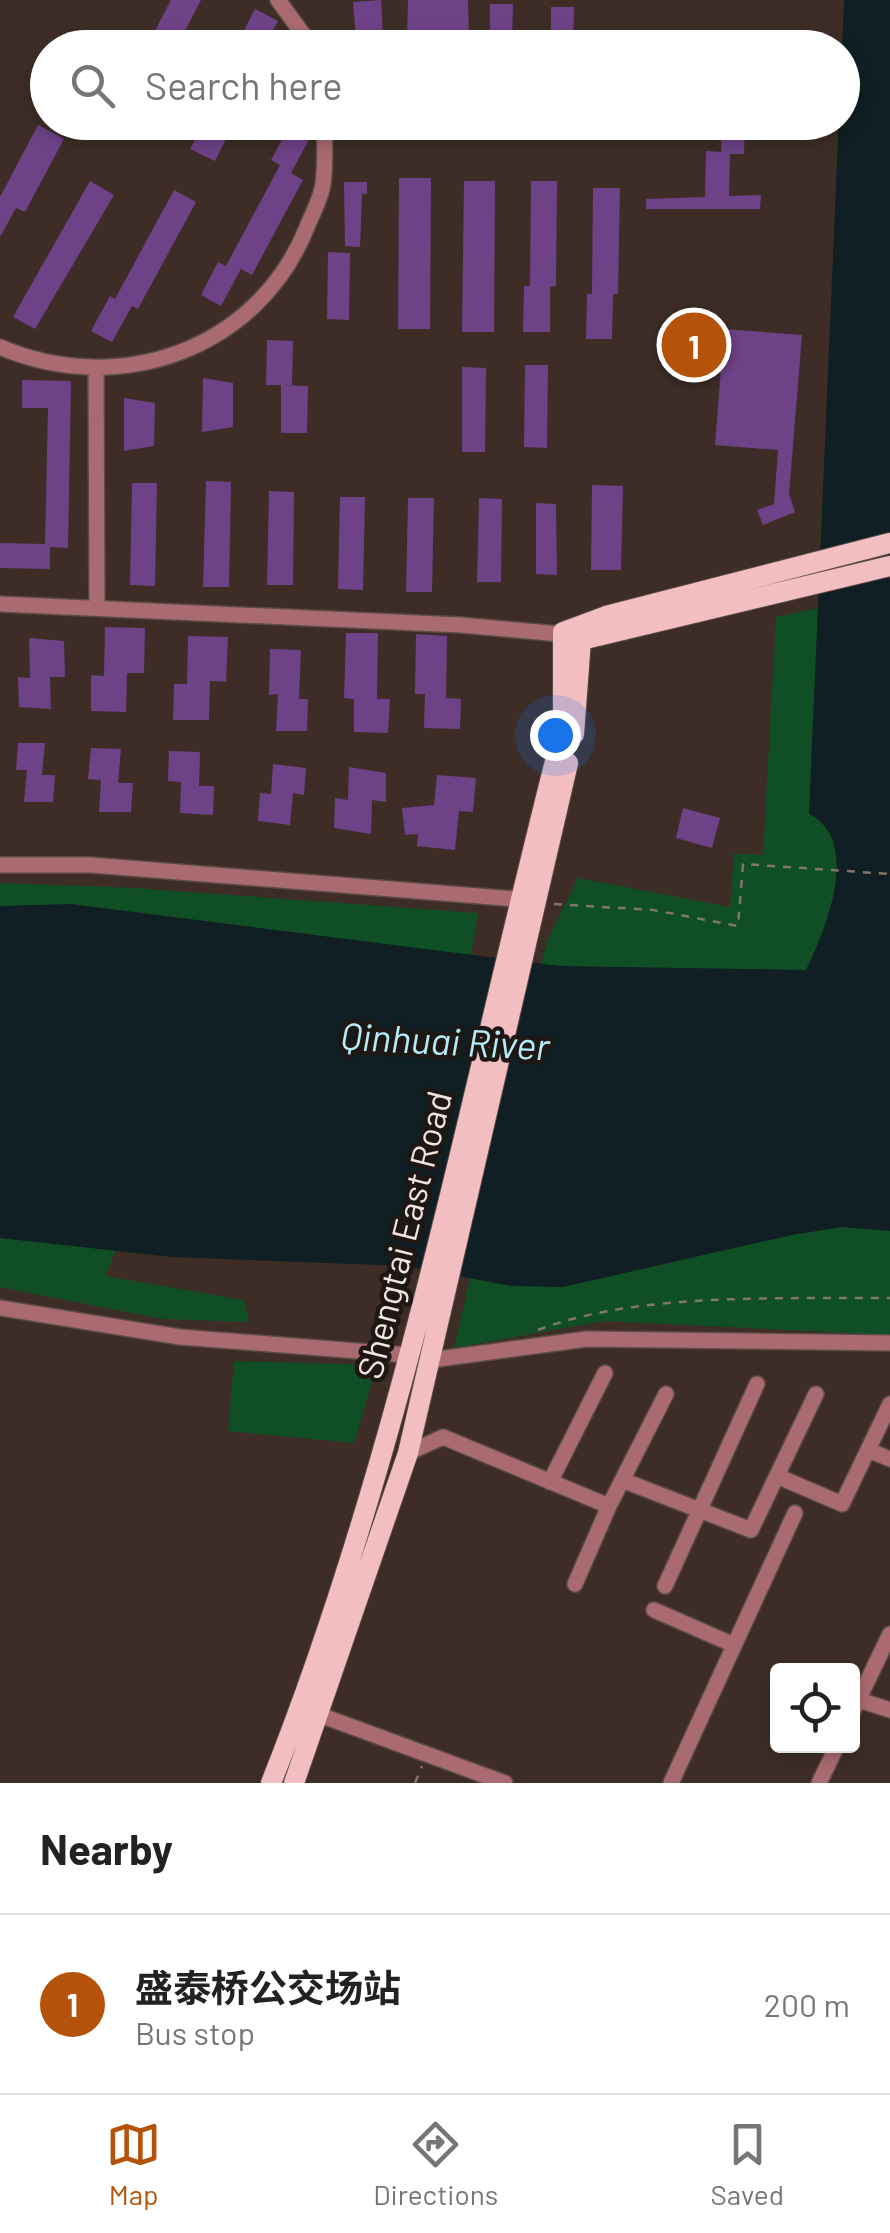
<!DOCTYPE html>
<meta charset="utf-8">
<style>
body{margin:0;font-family:Barlow,"Noto Sans SC",sans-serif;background:#f2f2f2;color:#222}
.controls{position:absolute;right:30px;bottom:30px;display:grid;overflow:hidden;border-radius:10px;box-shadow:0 5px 15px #0003}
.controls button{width:90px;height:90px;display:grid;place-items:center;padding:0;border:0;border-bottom:2px solid #e0e0e0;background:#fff;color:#222;font:50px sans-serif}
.you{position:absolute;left:555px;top:735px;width:35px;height:35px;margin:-25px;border:8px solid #fff;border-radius:50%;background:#1a73e8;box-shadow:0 0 0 15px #1a73e833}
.badge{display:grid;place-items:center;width:65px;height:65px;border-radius:50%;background:#b45309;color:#fff;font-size:32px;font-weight:700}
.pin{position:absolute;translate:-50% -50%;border:5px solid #fff;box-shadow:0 2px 10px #0006}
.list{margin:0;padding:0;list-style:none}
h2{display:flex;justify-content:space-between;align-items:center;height:130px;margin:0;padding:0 40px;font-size:42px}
h2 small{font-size:32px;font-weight:400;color:#767676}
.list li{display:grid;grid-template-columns:65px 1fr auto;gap:30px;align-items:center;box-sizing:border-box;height:180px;padding:0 40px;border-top:2px solid #e0e0e0}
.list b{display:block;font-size:38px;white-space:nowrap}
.list p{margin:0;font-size:32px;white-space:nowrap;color:#767676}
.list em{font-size:32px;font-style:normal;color:#767676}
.icon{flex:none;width:55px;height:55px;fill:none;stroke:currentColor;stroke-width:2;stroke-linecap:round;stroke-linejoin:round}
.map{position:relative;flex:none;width:890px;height:1783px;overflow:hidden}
.search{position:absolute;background:#fff;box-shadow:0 5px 15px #0003;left:30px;right:30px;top:30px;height:110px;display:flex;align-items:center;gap:25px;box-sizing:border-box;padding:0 35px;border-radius:55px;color:#767676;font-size:38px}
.sheet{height:310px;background:#fff}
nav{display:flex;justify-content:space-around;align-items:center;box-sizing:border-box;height:140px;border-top:2px solid #e0e0e0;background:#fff;font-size:28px;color:#767676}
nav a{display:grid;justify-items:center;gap:5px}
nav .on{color:#b45309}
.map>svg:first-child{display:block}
.green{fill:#104f26}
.water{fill:#0f1f23}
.building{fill:#6e4287}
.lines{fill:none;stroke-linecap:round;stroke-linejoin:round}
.minor-casing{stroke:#594a44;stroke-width:18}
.major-casing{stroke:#594a44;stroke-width:22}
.path{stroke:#82746e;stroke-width:2.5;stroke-dasharray:8 8;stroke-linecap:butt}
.minor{stroke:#a96b71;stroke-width:15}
.major{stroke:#f3bec2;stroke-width:20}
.labels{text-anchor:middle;stroke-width:9;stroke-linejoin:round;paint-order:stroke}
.street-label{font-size:35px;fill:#efe4e0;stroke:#1e1714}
.water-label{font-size:38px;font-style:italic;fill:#b4ebf9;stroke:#1e1714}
</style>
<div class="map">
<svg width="890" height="1783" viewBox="0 0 890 1783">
<rect width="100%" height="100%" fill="#3d2d26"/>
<path class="green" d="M890,593V1335L603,1321L454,1348L546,943L578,878L730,907L734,854L763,855L776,617Z
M0,883L135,888L478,913L469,969L237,950L105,1276L244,1300L249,1322L162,1319L0,1287Z
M234,1361L377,1365L354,1443L228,1431Z"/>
<path class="water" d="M844,0H890V1231L842,1227L792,1235L563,1287L512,1286L405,1266L172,1257L0,1238V906L71,904L560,966L806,970C826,929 862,841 809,814Z"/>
<path class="building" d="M171,0H201L176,48H146Z
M381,0L383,36L407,35L408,0H468L469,48H363L362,39H356L353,2Z
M490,4H513L512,48H490Z
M551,7H574L573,48H551Z
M255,9L278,21L264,48H235Z
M205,122H235L215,161L190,149Z
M722,122H745L744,154H730L729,196L761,195L760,209H646V199L705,197L706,151L721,152Z
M38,125L64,139L25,212L16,208L0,237V197Z
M290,125L311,136L291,173L303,180L252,275L241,269L221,306L201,295L218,262L226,266L280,165L271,160Z
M399,178H431L430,329H398Z
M90,181L114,195L35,329L13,317Z
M464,181H495L494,332H462Z
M531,181H557L556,286L550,287V332H523L524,286H530Z
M344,182H367V194H362L360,247L345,246Z
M593,188H620L618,294H613L612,339H586L587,294H592Z
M174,190L196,202L138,309L132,306L112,342L91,331L110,296L115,299Z
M328,252L350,253L349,320L327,319Z
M724,329L802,335L789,494L795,512L763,525L757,510L774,504L778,450L715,445Z
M267,340L293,341L292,385H266Z
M525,365H548L547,448L524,447Z
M462,367L486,368L485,452H462Z
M203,378L233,383V427L202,432Z
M22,380L71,381L68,548L50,547V569L0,568V543L45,544L48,408H22Z
M281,385L308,386L307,433H281Z
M124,398L155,403L154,446L124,451Z
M206,481L231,482L229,587H203Z
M132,483H157L155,586L130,585Z
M592,485L623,486L621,570H591Z
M269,491L294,492L293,585H267Z
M340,497H365L363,590L338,589Z
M408,498H434L432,592H406Z
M479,498L502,499L501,582H477Z
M536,503L556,504L557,575L536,574Z
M105,627L145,628L144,673H127L126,712L91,711V675L104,676Z
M346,633H378L377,699H390L388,733L354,732V699L344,698Z
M416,634L447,636L446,698L461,699L460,729L424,728L425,694H415Z
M188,636L228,637L226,682L210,681L209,720H173L174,684H187Z
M29,638L64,641L65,677H50L51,709L19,707L18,677L30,678Z
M270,649L301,650L299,699H308L307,731H276L278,694L269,695Z
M18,743H45L42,775H55L53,802H24L27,770H16Z
M91,748L121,749L118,783H133L131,812H99L101,780L88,779Z
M169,751L200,752L199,786H214L213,815L180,813L181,782L168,781Z
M273,764L306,768L304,795L293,793L290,825L258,821L260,793L271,794Z
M349,767L386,773V802L372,800L371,834L334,828L335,798L348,800Z
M437,775L476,778L473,812L459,811L455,850L417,846L418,834L405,835L402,808L434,805Z
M683,808L720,818L712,848L676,838Z"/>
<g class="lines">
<g class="minor-casing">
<path id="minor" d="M278,0L303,34L307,48
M0,347C119,398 258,350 307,227C312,214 321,199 323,184C326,164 324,143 325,122
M96,371L97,608
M0,604L461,625L570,635
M0,865H91L529,900
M0,1308L180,1337L408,1355
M431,1360L587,1339L890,1343
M868,1450L890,1459
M408,1453L443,1437L609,1506L575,1584
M777,1476L842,1504L890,1404
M622,1480L751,1530L816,1394
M550,1482L605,1373
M609,1506L666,1394
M665,1586L757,1384
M654,1610L734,1645
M859,1700L890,1710
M309,1711L505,1783
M852,1713L890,1634
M671,1783L795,1513
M819,1783L837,1746"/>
</g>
<g class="major-casing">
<path id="major" d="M574,734L581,640L890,566
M271,1783C406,1444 472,1082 563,730V632L606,616L890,543
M294,1783L408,1453L568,763"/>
</g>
<path class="path" d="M554,904L653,910L738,926L743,864L890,874
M538,1330C637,1292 782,1299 890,1298
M415,1783L422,1766"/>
<use href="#minor" class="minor"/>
<use href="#major" class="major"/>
</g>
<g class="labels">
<g class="street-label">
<text transform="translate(405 1235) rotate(-76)" y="12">Shengtai East Road</text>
</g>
<g class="water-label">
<text transform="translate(445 1042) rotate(3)" y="13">Qinhuai River</text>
</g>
</g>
</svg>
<div class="controls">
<button><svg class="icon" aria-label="locate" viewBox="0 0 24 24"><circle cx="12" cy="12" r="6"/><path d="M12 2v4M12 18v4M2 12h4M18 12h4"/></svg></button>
</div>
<div class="you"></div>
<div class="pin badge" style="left:694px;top:345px">1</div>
<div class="search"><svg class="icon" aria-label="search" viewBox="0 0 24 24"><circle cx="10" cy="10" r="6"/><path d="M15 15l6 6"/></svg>Search here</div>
</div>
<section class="sheet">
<h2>Nearby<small></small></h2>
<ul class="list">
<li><span class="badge">1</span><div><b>盛泰桥公交场站</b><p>Bus stop</p></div><em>200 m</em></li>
</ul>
</section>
<nav>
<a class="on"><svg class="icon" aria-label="map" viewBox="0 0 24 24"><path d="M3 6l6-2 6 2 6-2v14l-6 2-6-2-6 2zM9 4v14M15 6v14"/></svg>Map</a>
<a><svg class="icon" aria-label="directions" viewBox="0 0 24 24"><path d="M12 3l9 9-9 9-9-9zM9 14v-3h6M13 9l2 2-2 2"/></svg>Directions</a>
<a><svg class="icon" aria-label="saved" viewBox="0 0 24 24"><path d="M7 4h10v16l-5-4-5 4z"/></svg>Saved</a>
</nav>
